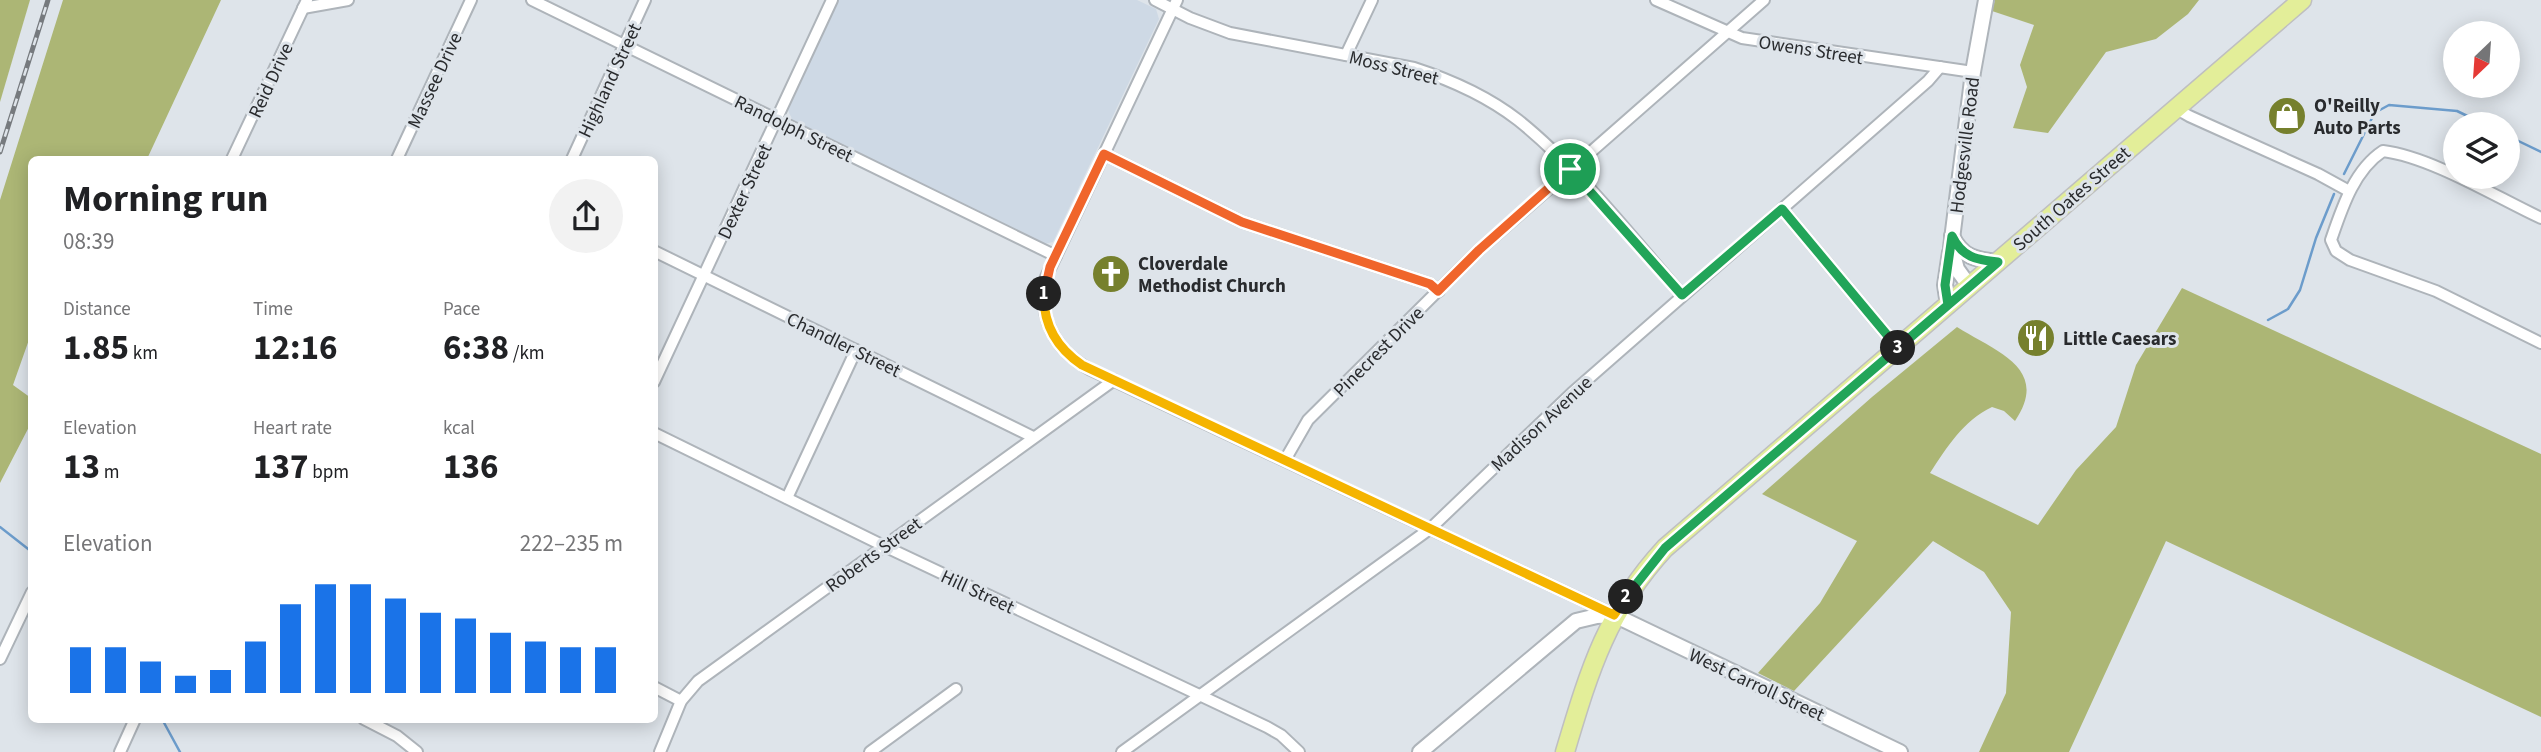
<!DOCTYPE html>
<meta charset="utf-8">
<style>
:root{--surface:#fff;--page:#f2f2f2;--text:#202124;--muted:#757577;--accent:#1a73e8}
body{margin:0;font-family:"Source Sans 3",sans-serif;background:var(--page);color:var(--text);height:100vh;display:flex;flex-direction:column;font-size:26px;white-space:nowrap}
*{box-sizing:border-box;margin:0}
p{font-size:23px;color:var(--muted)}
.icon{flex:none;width:38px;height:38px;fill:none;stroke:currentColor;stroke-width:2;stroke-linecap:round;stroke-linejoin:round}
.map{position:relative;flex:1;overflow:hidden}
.panel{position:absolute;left:28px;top:156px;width:630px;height:567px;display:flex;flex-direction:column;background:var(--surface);border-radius:10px;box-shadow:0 4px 18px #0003}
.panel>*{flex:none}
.needle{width:46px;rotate:205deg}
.controls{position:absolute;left:2443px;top:21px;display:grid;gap:14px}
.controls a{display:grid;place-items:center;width:77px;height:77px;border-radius:50%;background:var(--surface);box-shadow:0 4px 18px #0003;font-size:35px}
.pin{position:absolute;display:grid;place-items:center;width:60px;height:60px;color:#fff;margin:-30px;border:4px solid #fff;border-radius:50%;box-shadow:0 2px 7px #0007}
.km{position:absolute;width:35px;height:35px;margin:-18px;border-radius:50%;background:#222;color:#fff;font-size:19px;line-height:35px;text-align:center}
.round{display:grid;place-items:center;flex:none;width:74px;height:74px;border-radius:37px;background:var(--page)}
.summary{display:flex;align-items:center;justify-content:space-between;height:119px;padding:0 35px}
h1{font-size:38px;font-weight:700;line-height:52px}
.metrics{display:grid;grid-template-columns:repeat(3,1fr);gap:10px;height:119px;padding:7px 35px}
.metrics div{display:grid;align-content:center}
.metrics b{font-size:35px;font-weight:700}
.metrics small{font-size:19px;font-weight:400}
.metrics p{font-size:19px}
.chart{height:196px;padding:14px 35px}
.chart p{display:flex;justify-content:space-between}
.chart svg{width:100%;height:126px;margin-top:7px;stroke:var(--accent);stroke-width:6}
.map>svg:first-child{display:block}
</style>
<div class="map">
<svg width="2541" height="752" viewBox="0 0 2541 752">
<rect width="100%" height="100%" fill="#dee4ea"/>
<polygon fill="#ced9e5" points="839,0 1137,0 1156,9 1159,19 1053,242 1044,244 792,120 788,110"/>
<g fill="#acb675">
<polygon points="0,0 30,0 0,102"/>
<polygon points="63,0 221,0 147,159 32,159 31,334 13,385 31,398 31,423 0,483 0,200"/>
<polygon points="1995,0 2199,0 2188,14 2156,39 2106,52 2048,133 2013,128 2027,87 2020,65 2034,25 1992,11"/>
<path d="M2182 288 2541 454V717L2166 541 2069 752H1979L2006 693 2011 612 1984 572 1933 541 1794 691 1758 673 1820 603 1857 541 1762 494 1872 397 1957 327C1995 351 2051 368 2015 421L2004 411 1992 407C1963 421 1947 447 1930 473L2038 525 2076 470 2116 427 2136 365Z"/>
</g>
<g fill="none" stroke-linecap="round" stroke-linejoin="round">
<g stroke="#6c9ccb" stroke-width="2.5">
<polyline points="2508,136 2541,152"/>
<polyline points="2344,174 2372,118 2378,111 2389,105 2457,111 2484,124"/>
<polyline points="2268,320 2288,309 2300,290 2316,238 2334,194"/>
<polyline points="0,527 32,552"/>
<polyline points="162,719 180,752"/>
</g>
<defs>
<g id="minor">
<polyline points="532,0 1056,256"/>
<path d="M1155 0 1190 18 1230 33 1414 68C1451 80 1487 96 1518 120 1577 167 1632 238 1682 295"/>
<path d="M1177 0 1046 277C1037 317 1055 351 1091 370L1612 614"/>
<polyline points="1656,0 1742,38 1973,72"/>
<polyline points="303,8 348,0"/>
<polyline points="1346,55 1372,0"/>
<polyline points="2175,108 2189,116 2318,174 2349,191"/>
<polyline points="1104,154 1242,222 1430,284 1439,291"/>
<polyline points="232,159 307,0"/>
<polyline points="397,159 471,0"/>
<polyline points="572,159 645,0"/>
<polyline points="1782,209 1898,348"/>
<path d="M2541 218C2496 197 2431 157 2383 151 2354 170 2342 208 2331 240L2336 251 2350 260 2436 291 2541 343"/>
<polyline points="654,251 1033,437"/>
<polyline points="654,382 832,0"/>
<polyline points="654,433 884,546 1267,727 1281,735 1299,752"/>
<polyline points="1285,460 1308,420 1479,250 1764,0"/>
<polyline points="787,498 856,350"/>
<polyline points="0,659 32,592"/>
<polyline points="654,687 681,701"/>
<polyline points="364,719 397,736 417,752"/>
<polyline points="120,752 135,719"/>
<polyline points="660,752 681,701 698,681 1114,380"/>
<polyline points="870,752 956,689"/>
<polyline points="1122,752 1431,528 1572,393 1928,81 1940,67"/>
</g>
<g id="tertiary">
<path d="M1952 236C1962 257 1976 260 1998 262"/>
<polyline points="1970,287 1957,269 1951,247 1973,72 1986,0"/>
<polyline points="1948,305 1945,285 1950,252"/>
<polyline points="1420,752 1576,621 1597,616 1614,615 1900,752"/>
</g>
<path id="primary" d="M1565 752C1589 672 1606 612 1665 548L2302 0"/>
</defs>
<use href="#minor" stroke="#aeb4ba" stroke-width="14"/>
<use href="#tertiary" stroke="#aeb4ba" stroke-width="18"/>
<use href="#primary" stroke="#bfbfc0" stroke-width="21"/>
<use href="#minor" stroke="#fff" stroke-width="10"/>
<use href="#tertiary" stroke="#fff" stroke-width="14"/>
<use href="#primary" stroke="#e3ee99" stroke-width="18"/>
<defs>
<polyline id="rail" points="0,152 48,0"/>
</defs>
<use href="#rail" stroke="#767a7e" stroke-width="5"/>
<use href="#rail" stroke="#dee4ea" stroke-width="2.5" stroke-dasharray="8" stroke-linecap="butt"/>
</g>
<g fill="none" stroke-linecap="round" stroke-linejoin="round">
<defs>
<polyline id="split-1" points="1044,294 1050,267 1104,154 1242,222 1430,284 1438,291 1479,250 1570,169"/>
<path id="split-2" d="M1044 294C1043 324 1057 348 1082 365L1614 615 1626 597"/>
<path id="split-3" d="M1626 597 1665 548 1898 348C1931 319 1965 291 1998 262 1976 260 1962 257 1952 236L1945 285 1948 305 1898 348"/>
<polyline id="split-4" points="1570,169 1682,295 1782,209 1898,348"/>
</defs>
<use href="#split-1" stroke="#fff" stroke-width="14"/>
<use href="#split-2" stroke="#fff" stroke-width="14"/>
<use href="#split-3" stroke="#fff" stroke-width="14"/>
<use href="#split-4" stroke="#fff" stroke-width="14"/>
<use href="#split-1" stroke="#f0652b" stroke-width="9"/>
<use href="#split-2" stroke="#f5b400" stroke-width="9"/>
<use href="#split-3" stroke="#22a559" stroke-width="9"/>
<use href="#split-4" stroke="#22a559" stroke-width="9"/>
</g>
<defs>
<symbol id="shop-disc" viewBox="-11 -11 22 22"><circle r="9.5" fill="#76802d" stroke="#dee4ea"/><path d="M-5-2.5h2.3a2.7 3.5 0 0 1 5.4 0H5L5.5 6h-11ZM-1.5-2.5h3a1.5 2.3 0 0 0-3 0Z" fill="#fff"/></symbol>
<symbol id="church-disc" viewBox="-11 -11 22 22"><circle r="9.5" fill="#76802d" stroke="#dee4ea"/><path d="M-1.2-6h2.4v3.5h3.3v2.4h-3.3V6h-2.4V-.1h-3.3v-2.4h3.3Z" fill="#fff"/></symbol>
<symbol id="restaurant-disc" viewBox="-11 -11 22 22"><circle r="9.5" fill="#76802d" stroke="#dee4ea"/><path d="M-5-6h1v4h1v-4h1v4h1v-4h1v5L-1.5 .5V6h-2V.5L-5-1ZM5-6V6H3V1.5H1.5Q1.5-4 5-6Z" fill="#fff"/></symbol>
</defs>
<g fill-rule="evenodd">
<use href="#shop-disc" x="2265" y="94" width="44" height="44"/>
<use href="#church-disc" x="1089" y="252" width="44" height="44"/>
<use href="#restaurant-disc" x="2014" y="316" width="44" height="44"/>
</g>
<g text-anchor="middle" stroke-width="6" stroke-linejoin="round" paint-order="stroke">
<g font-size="19" fill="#292b2e" stroke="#dee4ea">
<text transform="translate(1811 49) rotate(9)" y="7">Owens Street</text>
<text transform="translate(1394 67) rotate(14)" y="7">Moss Street</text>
<text transform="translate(270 80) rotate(-65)" y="7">Reid Drive</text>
<text transform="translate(434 80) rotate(-65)" y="7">Massee Drive</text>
<text transform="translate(609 80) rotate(-65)" y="7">Highland Street</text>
<text transform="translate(794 128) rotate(26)" y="7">Randolph Street</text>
<text transform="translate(1964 145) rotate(-83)" y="7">Hodgesville Road</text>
<text transform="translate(744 191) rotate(-65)" y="7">Dexter Street</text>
<text transform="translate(2071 198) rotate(-41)" y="7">South Oates Street</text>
<text transform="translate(844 344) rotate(26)" y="7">Chandler Street</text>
<text transform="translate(1378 351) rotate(-45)" y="7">Pinecrest Drive</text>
<text transform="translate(1541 423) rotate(-43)" y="7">Madison Avenue</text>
<text transform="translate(873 554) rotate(-36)" y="7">Roberts Street</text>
<text transform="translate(978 591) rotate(25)" y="7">Hill Street</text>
<text transform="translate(1757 684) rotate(25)" y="7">West Carroll Street</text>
</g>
<g font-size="19" font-weight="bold" fill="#292b2e" stroke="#dee4ea" text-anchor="start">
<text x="2314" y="112">O'Reilly<tspan x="2314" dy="22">Auto Parts</tspan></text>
<text x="1138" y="270">Cloverdale<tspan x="1138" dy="22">Methodist Church</tspan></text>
<text x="2063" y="345">Little Caesars</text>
</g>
</g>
</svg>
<div class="controls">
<a><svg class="needle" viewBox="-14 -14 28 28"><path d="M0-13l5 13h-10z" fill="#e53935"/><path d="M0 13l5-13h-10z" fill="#757577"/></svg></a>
<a><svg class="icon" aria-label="layers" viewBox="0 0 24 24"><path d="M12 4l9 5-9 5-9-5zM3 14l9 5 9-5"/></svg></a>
</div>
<div class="pin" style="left:1570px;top:169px;background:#1e9e55"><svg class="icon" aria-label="arrive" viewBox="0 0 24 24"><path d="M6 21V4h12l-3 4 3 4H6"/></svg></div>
<b class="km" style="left:1044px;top:294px">1</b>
<b class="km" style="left:1626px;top:597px">2</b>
<b class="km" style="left:1898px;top:348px">3</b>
<section class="panel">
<div class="summary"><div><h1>Morning run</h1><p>08:39</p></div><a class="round"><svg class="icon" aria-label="share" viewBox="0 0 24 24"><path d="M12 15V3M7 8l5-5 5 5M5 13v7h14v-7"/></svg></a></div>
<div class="metrics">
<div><p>Distance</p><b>1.85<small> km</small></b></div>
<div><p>Time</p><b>12:16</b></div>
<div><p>Pace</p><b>6:38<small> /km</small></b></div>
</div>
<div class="metrics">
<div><p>Elevation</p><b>13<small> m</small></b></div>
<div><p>Heart rate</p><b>137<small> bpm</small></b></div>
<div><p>kcal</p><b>136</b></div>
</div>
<div class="chart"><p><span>Elevation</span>222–235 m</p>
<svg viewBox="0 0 160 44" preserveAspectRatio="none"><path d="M5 44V28M15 44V28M25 44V33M35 44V38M45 44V36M55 44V26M65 44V13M75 44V6M85 44V6M95 44V11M105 44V16M115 44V18M125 44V23M135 44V26M145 44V28M155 44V28"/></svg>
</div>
</section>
</div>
